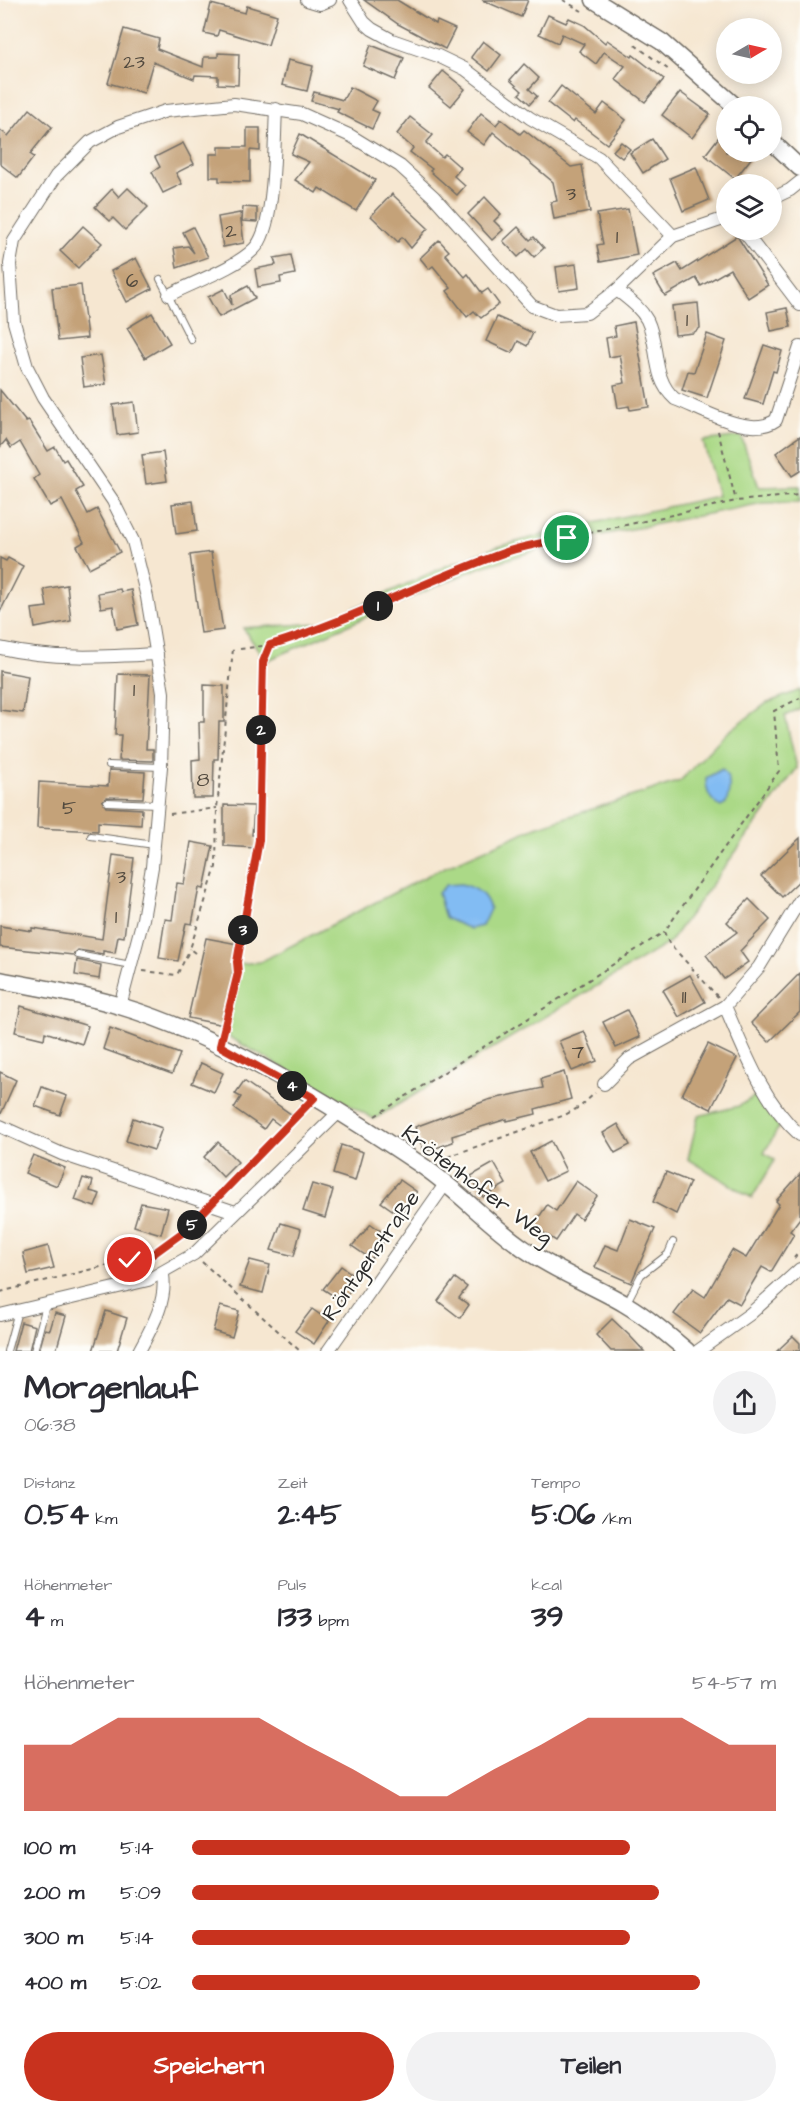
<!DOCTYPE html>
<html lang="de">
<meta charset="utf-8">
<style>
:root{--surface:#fff;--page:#f2f2f3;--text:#2b2b33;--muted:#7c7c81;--accent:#c8321e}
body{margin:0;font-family:"Architects Daughter",sans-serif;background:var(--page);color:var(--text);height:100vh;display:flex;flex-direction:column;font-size:22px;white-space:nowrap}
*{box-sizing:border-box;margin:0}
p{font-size:20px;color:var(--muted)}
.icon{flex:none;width:33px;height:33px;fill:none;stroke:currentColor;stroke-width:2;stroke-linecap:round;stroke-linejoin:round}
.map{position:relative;height:1351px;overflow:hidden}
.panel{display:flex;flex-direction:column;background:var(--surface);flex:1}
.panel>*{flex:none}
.needle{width:39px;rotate:81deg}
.buttons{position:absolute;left:716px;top:18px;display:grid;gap:12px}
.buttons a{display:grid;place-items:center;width:66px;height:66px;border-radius:50%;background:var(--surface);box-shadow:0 3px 15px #0003;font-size:30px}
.pin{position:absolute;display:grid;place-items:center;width:51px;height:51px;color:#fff;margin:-26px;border:3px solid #fff;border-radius:50%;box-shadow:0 2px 6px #0007}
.km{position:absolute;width:30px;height:30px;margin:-15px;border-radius:50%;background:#222;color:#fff;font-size:16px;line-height:30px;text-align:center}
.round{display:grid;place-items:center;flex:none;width:63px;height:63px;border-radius:32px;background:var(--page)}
.head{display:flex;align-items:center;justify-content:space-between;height:102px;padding:0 24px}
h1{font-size:33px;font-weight:700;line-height:45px}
.stats{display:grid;grid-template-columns:repeat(3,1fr);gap:9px;height:102px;padding:6px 24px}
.stats div{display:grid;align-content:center}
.stats b{font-size:30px;font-weight:700}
.stats small{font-size:16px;font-weight:400}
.stats p{font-size:16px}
.chart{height:168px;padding:12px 24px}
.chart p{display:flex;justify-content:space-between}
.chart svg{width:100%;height:108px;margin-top:6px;fill:var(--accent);opacity:.7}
.primary-button{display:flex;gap:12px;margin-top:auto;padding:12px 24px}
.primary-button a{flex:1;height:69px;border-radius:36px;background:var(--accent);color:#fff;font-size:24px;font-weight:700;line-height:69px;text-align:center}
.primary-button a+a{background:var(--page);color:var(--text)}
ul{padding:0 24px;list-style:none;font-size:20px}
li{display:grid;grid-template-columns:96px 72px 1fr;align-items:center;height:45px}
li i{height:15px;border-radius:8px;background:var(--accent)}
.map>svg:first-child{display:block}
</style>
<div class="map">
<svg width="800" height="1351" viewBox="0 0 800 1351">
<rect width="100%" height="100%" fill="#fdfcf7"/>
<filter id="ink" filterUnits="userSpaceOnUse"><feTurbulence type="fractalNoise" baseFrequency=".0167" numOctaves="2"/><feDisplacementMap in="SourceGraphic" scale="12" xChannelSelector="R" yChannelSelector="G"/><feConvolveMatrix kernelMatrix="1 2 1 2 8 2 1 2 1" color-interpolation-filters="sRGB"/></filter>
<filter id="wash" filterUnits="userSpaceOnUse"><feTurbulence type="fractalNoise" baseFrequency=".008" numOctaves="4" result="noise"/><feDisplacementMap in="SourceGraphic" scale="24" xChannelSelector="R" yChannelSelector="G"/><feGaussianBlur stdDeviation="1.35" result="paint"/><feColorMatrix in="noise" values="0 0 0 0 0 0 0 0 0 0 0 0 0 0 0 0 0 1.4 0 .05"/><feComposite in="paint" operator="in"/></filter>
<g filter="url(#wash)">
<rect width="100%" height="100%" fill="#f6e7d1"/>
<g fill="#abd987" stroke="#6b8259" stroke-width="1.5">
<polygon points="741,436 759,487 800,486 800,502 763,503 561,543 478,568 266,661 243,628 322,623 446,566 494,548 557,531 718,496 703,441"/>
<polygon points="800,690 800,708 785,716 797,768 669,943 374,1119 222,1033 238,964 260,962 436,871 536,827 680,781 724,735 767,703"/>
<polygon points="758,1094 779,1127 764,1153 775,1160 752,1198 688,1159 698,1116 739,1106"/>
</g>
<g fill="#82bcf3" stroke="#56748f" stroke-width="1.5">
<path d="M722 769C732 780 730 790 726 804L721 807C709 800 706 791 706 778Z"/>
<path d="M461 884C477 888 486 894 490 909L482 926 470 929 445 918 438 893 446 885Z"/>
</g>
<g id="blocks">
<g fill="#c4a279">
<polygon points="364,0 397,0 436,24 437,21 455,29 445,49 398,24"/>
<polygon points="482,0 528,0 521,17"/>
<polygon points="211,4 245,13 247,6 277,15 268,45 219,30 217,36 204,33"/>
<polygon points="548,15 566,23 569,18 584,25 605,43 607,40 632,57 633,55 664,79 645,102 615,79 625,66 604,52 596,64 579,51 584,44 562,34 558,43 539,34"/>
<polygon points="124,29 159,39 157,49 203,67 204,57 218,57 218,53 239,54 238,85 218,84 218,76 195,75 194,79 153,62 144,93 108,83"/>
<polygon points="483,41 501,55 489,71 471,57"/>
<polygon points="371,45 404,58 395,80 363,66"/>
<polygon points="288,60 313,66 307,91 282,85"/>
<polygon points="524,64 539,78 529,89 537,96 530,104 519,94 522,91 510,80"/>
<polygon points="443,71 465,89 451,106 429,88"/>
<polygon points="561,86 596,114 604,103 626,120 607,144 575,120 573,123 548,103"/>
<polygon points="350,87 377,101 372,110 379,113 372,129 337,112 339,109 311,101 314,92 343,100"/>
<polygon points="680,92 710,114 692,138 662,115"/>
<polygon points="30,109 52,127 30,154 34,157 18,178 0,164 0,130 8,136"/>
<polygon points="481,113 496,125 501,119 520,134 524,130 571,167 582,165 590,212 554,219 551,202 557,201 553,182 493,132 484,145 467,132"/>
<polygon points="410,117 433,135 426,143 442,157 445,154 461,168 454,176 465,186 457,195 430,171 432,169 410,152 413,148 397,134"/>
<polygon points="247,128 260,128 260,151 250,150 250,182 219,181 219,177 210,177 210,154 219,154 219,147 247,147"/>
<polygon points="726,128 726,152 756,152 735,179 705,155"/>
<polygon points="300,134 375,180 356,211 319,188 316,193 295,180 309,162 291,154"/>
<polygon points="652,139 665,159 643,173 630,153"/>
<polygon points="621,142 630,149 622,158 613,151"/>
<polygon points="183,143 194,164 176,173 182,184 163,193 152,172 160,167 155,157"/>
<polygon points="696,167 709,200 683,211 670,178"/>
<polygon points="128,188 148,207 125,230 113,218 110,221 95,207 112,189 119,197"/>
<polygon points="392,194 428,228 411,248 402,237 398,242 371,216"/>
<polygon points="485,197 501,214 494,221 503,230 492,240 468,214"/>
<polygon points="243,207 257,208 257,222 242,221"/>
<polygon points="628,209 637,255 600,262 597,245 603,244 597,214"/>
<polygon points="240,213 244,243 223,247 218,217"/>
<polygon points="83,226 102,243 78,268 60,251"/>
<polygon points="193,227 208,257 177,268 174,248 188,246 194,253 183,232"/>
<polygon points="518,227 530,240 534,237 544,248 534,257 527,249 518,257 503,241"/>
<polygon points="737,236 768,285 748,298 730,269 701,286 696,278 665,296 653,276 677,263 682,271"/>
<polygon points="439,240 449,251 445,254 465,277 468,274 482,293 488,289 499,304 481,318 474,311 467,317 447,291 451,288 433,266 429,269 420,258"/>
<polygon points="291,255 295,274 280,277 281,283 258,287 255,269 276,265 274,258"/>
<polygon points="136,258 152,289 127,302 111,271"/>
<polygon points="576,264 579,288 559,291 556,267"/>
<polygon points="81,285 87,338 58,341 52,288"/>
<polygon points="248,286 255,298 219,317 208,297 224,289 232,305 231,295"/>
<polygon points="698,303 700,328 693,333 675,335 672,306"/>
<polygon points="787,308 791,327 771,331 767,312"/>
<polygon points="152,313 170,343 145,358 127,328"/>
<polygon points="497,317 533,333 527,346 518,341 512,353 486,341"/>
<polygon points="634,322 649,407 630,410 629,406 618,408 614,385 625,383 621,360 620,355 609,357 606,338 616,336 614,326"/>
<polygon points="707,334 726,341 707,398 682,390 688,371 694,372"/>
<polygon points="764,345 782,351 776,372 773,371 763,404 745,399"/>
<polygon points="101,355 106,384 84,387 80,358"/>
<polygon points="0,390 26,422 29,421 48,451 55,447 63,461 66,459 83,487 76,491 88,514 97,509 120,552 89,568 77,546 84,542 62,500 50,506 34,479 39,475 20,442 11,448 6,440 0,447"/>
<polygon points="134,402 138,432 117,435 113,405"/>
<polygon points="800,436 800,471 792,476 776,453"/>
<polygon points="163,452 167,481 146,484 142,455"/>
<polygon points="193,501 197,531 176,534 172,504"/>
<polygon points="211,552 223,630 201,633 190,555"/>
<polygon points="0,558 6,561 8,558 23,566 0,612"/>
<polygon points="67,585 71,621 35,628 32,609 47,607 44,589"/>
<polygon points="120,589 121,592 131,590 138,625 117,629 113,606 101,608 98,593"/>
<polygon points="0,671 28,676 23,713 0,710"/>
<polygon points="118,674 150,675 146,749 153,749 153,761 119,760 121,735 115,735"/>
<polygon points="204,685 224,686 224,722 219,722 218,759 214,759 213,798 193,798 192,760 200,759 199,722 204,722"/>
<polygon points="109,770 145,772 143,798 107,797 102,801 106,807 142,809 141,825 98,822 98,831 37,828 39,782 108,786"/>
<polygon points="224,805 254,806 252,835 256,835 255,848 224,846"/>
<polygon points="800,838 800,880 782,897 761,876"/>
<polygon points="191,842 213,846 204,889 199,888 192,924 186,923 178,961 159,958 165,919 172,920 177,883 184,884"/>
<polygon points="113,855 134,858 124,937 118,936 115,953 103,951 103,954 78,950 73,955 0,947 0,926 32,931 32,928 102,939"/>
<polygon points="749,899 770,920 740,951 748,962 724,979 706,955 737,932 727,922"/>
<polygon points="206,938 238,944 224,1025 188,1018"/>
<polygon points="77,960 101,965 99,979 75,975"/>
<polygon points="800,973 800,1012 769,1042 751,1023"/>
<polygon points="690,975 705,1002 679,1017 663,990"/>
<polygon points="21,1006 88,1026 82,1044 45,1032 44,1039 15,1032"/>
<polygon points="627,1010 640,1037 616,1048 603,1022"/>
<polygon points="110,1028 180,1054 172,1074 103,1049"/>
<polygon points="584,1031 597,1061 572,1071 559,1041"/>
<polygon points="708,1044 737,1058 711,1109 682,1095"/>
<polygon points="201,1063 223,1073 214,1092 192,1083"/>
<polygon points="0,1072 16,1080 0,1116"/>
<polygon points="564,1072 571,1099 535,1109 536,1114 507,1121 507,1119 452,1136 453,1142 424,1152 415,1127 488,1100 543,1088 541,1079"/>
<polygon points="244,1081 292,1115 285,1124 282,1127 271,1119 264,1129 234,1108 241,1097 235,1094"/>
<polygon points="42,1087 67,1096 60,1115 35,1106"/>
<polygon points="133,1118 162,1128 154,1150 126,1141"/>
<polygon points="618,1124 630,1145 615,1153 603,1133"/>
<polygon points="551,1141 566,1171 545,1181 530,1152"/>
<polygon points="218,1142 238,1162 223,1177 204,1157"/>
<polygon points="341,1145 363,1152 355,1181 333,1174"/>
<polygon points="33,1155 65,1168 57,1186 25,1173"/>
<polygon points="494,1163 506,1184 483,1197 471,1176"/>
<polygon points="666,1172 690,1182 676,1214 653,1202"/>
<polygon points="800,1174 800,1218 790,1231 794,1234 771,1272 762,1267 740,1304 727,1297 700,1333 674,1314 693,1289 705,1297 732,1250 746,1258 779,1204 776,1201"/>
<polygon points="83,1178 93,1181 90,1191 100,1194 95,1207 75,1200"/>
<polygon points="400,1180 417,1192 401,1216 381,1202"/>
<polygon points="576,1181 597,1196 581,1219 574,1214 556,1241 533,1226 547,1205 556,1211"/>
<polygon points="312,1184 333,1190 325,1218 303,1211"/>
<polygon points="141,1203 168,1208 161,1234 134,1226"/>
<polygon points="630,1219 655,1229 631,1283 595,1267 605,1245 618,1250"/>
<polygon points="281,1223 301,1229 294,1256 271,1250"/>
<polygon points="371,1224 388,1236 371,1259 352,1246"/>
<polygon points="48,1246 54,1268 28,1274 23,1253"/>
<polygon points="250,1260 270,1265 263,1293 240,1287"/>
<polygon points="341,1266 358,1278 343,1302 323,1289"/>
<polygon points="455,1278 467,1287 459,1298 469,1305 460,1318 438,1301"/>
<polygon points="220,1306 239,1311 232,1337 213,1331"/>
<polygon points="312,1309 329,1321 314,1344 295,1331"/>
<polygon points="106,1311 127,1318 117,1351 93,1351"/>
<polygon points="55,1313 66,1316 56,1351 39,1351 45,1329 50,1330"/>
<polygon points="612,1319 630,1336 644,1351 611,1351 596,1335"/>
<polygon points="21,1322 35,1326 29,1351 13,1351"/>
<polygon points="793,1336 800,1343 800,1351 777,1351"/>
</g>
</g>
</g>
<g filter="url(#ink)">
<use href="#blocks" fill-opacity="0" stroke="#726d65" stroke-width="1.5"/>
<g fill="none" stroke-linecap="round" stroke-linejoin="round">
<defs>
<g id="service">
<polyline points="160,279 191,340"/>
<polyline points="109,765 161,767"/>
<polyline points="107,802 157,804"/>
<polyline points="91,836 154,845"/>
<polyline points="78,955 131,965"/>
<polyline points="626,1304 641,1275 668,1254 673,1242"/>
<polyline points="7,1351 18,1311"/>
<polyline points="34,1351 46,1305"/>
</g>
<g id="minor">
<polyline points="307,0 320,4 330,0"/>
<polyline points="350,0 364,22 372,29 392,40 438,56 465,69 530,118 599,158 673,236"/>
<polyline points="771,199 790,190 800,182"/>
<polyline points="743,230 800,305"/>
<path d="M617 290C628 299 640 307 647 320 660 346 651 378 675 399 702 409 750 439 776 420L800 347"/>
<path d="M169 295C194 282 235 268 254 249 276 228 274 141 276 109"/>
<path d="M0 648C52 660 104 657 157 654"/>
<polyline points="120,1006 143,919 152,867 161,767 163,693 147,597 133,541 113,501 43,398 27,367 14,322 10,264 14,241 56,176 90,142 118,127 166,111 234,104 302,114 351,136 400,166 434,197 532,306 556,315 587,313 617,290 673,236 726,218"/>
<path d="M725 1006C744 1050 763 1102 800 1135"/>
<polyline points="604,1084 629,1059 725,1006 759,967 800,900"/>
<polyline points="0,1126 62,1154 235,1212"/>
<polyline points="0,1315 148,1280 194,1254 338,1113"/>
<path d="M139 1351C152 1327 167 1302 163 1275"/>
<polyline points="328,1351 446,1183"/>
<polyline points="698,1351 750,1314 800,1269"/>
</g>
<g id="tertiary">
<polyline points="594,0 662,42 735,106"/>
<polyline points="771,141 800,168"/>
<path d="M0 980C40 988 81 994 120 1006 224 1037 334 1106 424 1167 460 1192 489 1225 526 1250 557 1272 593 1285 625 1304 647 1317 667 1334 687 1351"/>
</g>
</defs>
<use href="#service" stroke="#726d65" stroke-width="8"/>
<use href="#minor" stroke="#726d65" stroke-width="14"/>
<use href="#tertiary" stroke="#726d65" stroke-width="19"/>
<g stroke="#726d65" stroke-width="2" stroke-dasharray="4.5 4.5" stroke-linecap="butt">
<polyline points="563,0 582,11"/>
<polyline points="635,45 669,70"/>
<polyline points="718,431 736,501"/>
<polyline points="240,649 270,645 323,629 435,579 511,550 736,501 800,495"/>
<polyline points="170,814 217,808"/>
<polyline points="195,953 190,949 216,867 217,808 233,649"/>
<polyline points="143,971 177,975 190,949"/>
<polyline points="718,997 669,943 664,932 779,771 774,711 800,698"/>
<polyline points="225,1031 238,973 237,962 259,840 263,662 270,645"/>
<polyline points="375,1116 664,932"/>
<polyline points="439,1160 565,1115 581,1106 595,1093"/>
<polyline points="223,1194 304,1109"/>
<polyline points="137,1258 139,1270"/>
<polyline points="794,1258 800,1251"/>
<polyline points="202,1262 300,1351"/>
<polyline points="0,1292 153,1254 202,1215"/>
</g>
<use href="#service" stroke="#fff" stroke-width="6"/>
<use href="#minor" stroke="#fff" stroke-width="12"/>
<use href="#tertiary" stroke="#fff" stroke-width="16"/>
</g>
</g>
<g fill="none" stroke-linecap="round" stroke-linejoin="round" filter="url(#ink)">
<defs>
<path id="route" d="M130 1260 153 1254 186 1230 314 1098 220 1046 238 973 237 962 259 840 263 662 270 645C353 620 428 579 509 551 528 545 548 542 567 538"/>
</defs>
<use href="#route" stroke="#fff" stroke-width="12"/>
<use href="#route" stroke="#c8321e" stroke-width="8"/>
</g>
<g text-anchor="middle" stroke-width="4.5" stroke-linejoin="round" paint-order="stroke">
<g font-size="20" fill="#51493e">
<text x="134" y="68">23</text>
<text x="571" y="200">3</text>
<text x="231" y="237">2</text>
<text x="617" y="243">1</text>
<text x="132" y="287">6</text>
<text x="687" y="326">1</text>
<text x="134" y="696">1</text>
<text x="203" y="786">8</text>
<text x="69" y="814">5</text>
<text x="121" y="883">3</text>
<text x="116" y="923">1</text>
<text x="684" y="1003">11</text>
<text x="578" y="1058">7</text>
</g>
<g font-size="22" fill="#2b2b2b" stroke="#fdfcf7">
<text transform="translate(478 1184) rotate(37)" y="8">Krötenhofer Weg</text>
<text transform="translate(370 1255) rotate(-55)" y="8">Röntgenstraße</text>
</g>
</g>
</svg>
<div class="buttons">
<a><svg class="needle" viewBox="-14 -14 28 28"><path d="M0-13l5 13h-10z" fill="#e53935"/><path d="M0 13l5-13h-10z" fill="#7c7c81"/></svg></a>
<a><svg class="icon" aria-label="locate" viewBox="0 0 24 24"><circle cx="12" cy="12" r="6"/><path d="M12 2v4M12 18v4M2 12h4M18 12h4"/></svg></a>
<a><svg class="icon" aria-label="layers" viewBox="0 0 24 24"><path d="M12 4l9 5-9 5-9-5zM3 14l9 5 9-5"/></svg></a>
</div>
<div class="pin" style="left:567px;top:538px;background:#1e9e55"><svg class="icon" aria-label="arrive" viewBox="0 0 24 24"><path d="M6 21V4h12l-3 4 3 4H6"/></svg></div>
<div class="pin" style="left:130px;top:1260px;background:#d93025"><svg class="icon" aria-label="check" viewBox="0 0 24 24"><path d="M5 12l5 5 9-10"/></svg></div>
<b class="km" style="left:378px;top:606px">1</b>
<b class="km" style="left:261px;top:730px">2</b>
<b class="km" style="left:243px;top:930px">3</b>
<b class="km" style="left:292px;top:1086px">4</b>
<b class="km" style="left:192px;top:1225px">5</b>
</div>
<section class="panel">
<div class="head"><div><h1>Morgenlauf</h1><p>06:38</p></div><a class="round"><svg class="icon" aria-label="share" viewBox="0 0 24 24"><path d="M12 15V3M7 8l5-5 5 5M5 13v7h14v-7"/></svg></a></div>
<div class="stats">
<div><p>Distanz</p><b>0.54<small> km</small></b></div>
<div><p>Zeit</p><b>2:45</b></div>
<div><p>Tempo</p><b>5:06<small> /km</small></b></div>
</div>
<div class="stats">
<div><p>Höhenmeter</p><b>4<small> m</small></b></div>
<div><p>Puls</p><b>133<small> bpm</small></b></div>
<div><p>kcal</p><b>39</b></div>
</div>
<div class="chart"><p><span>Höhenmeter</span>54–57 m</p>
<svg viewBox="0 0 160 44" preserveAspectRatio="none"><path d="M0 44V17L10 17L20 6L30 6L40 6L50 6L60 17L70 27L80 38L90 38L100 27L110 17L120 6L130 6L140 6L150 17L160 17V44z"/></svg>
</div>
<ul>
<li><b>100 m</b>5:14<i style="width:75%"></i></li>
<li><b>200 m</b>5:09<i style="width:80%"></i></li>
<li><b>300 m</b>5:14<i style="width:75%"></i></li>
<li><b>400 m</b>5:02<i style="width:87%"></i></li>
</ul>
<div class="primary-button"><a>Speichern</a><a>Teilen</a></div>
</section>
